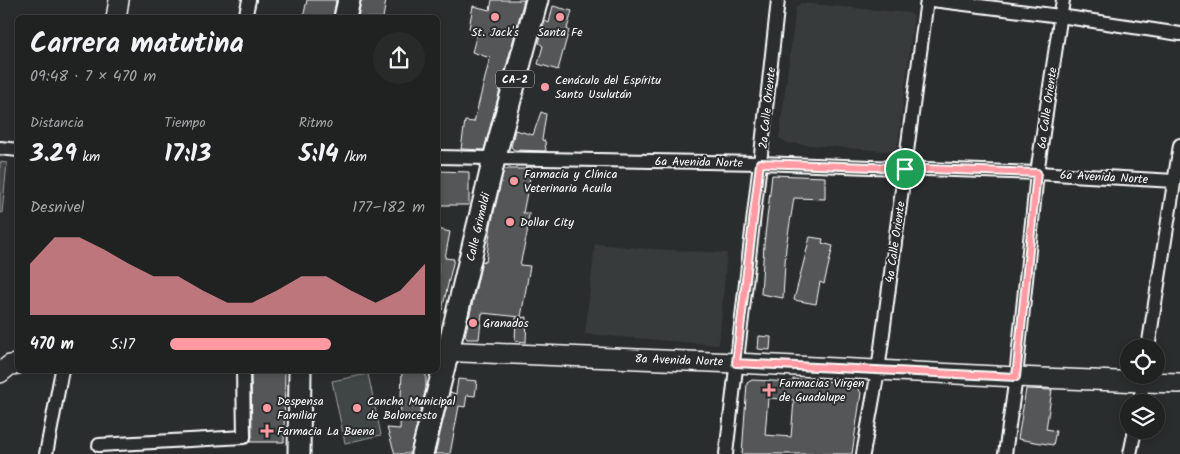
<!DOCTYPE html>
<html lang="es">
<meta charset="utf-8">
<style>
:root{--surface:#202222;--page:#282a2a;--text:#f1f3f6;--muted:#a2a4a5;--line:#3d3f40;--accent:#ff9aa2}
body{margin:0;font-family:Kalam,sans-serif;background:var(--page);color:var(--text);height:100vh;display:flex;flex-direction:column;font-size:19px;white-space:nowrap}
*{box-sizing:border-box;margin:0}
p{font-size:16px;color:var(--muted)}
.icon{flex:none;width:28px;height:28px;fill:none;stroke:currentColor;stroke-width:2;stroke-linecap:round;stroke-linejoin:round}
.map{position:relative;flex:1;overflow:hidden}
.details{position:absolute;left:15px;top:15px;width:425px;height:358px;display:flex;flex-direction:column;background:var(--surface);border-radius:8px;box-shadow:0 2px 8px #0003,0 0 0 1px var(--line)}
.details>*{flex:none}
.controls{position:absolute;left:1120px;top:339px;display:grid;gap:10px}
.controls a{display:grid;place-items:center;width:45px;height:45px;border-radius:50%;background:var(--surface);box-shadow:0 2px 8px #0003,0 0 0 1px var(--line);font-size:25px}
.pin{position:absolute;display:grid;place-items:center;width:42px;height:42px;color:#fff;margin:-21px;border:2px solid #fff;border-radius:50%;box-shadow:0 1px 5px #0007}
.round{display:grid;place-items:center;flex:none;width:52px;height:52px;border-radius:26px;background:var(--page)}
.headline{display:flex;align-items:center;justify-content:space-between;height:85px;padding:0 15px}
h1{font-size:28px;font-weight:700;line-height:38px}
.metrics{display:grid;grid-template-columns:repeat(3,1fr);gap:8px;height:85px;padding:5px 15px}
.metrics div{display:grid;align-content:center}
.metrics b{font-size:25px;font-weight:700}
.metrics small{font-size:14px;font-weight:400}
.metrics p{font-size:14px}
.chart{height:140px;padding:10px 15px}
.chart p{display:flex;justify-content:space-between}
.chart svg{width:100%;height:90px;margin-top:5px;fill:var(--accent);opacity:.7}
ul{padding:0 15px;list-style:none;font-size:16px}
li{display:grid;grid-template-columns:80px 60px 1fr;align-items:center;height:38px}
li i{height:12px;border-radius:6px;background:var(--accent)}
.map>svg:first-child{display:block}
</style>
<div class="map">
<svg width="1180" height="454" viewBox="0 0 1180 454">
<rect width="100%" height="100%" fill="#2a2d2e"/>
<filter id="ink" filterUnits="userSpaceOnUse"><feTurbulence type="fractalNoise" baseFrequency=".02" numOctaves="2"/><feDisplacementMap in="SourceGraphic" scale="10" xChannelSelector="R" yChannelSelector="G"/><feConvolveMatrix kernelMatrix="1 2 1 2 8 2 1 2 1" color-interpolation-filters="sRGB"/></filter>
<g filter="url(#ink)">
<g fill="#373a3b">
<polygon points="801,3 909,13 914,16 897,152 787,143 779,138 796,7"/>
<polygon points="595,244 652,249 727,253 719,345 585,334"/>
</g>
<g fill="#414445" stroke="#a0a2a2">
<polygon points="0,162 7,163 2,213 0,213"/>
<polygon points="368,374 381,435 345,443 332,381"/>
</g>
<g fill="#555758" stroke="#fff" fill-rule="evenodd">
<polygon points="307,0 336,0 333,18 303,18"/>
<polygon points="361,0 386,0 383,18 358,18"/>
<polygon points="492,0 524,0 484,150 461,149 465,121 474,122 490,58 472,52 478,30 469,28 473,6 490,10"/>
<polygon points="553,6 572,11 567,29 569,30 558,70 538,64 543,46 539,43 545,21 549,23"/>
<polygon points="541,112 546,114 542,140 545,141 546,151 514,150 511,147 515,130 533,135"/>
<polygon points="525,167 532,167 523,213 529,213 527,234 520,265 530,266 521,317 482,313 479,339 467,339 465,336 482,261 486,262 491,225 504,169 527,169"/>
<polygon points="438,171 469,172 469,205 438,205"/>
<polygon points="772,175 825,177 825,199 794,198 786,247 783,298 761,294 764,244"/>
<polygon points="438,229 450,232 445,258 454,259 442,310 438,309"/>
<polygon points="810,237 823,239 822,243 833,246 824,284 820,282 816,304 794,300"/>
<polygon points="527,317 526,342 515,341 516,318"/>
<polygon points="759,336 771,337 770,350 758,349"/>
<polygon points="251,370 285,370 284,442 250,442 252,437"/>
<polygon points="402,370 426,370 426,388 410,454 395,454 387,428 400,429"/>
<polygon points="458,379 477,381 475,396 467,395 465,407 459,406 450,454 435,454 450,392 456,394"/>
<path d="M793 379 855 383 861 393 852 454H742L747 383 752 380 793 382ZM768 398 794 400 791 437 765 435Z"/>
<polygon points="1026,389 1052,390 1046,429 1056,431 1053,445 1018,439"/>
</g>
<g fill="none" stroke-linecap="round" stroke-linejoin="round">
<defs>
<g id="street">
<polyline points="932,0 1060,16 1180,34"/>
<polyline points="245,18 249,0"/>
<polyline points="0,148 18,150"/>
<polyline points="438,157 760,163 1037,173 1174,181"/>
<polyline points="1148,348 1180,145"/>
<polyline points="1140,402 1144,375"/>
<polyline points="99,445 244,437 243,370"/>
<polyline points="46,454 62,370"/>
<polyline points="726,454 760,163 778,0"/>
<polyline points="863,454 878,371 927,0"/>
<polyline points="1005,454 1016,377 1037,173 1063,0"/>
<polyline points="1130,454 1135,430"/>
</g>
<g id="secondary">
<polyline points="116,18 119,0"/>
<polyline points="438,351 736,363 1016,377 1143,382 1180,383"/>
<polyline points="0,373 10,365 18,364"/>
</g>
<g id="primary">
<polyline points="345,18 349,0"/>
<polyline points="299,454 300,370"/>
<polyline points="422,454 448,351 494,159 537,0"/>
</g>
</defs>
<use href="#street" stroke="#fff" stroke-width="16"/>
<use href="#secondary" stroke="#fff" stroke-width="22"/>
<use href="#primary" stroke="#fff" stroke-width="25"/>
<use href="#street" stroke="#2a2d2e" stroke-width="12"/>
<use href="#secondary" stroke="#2a2d2e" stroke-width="19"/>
<use href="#primary" stroke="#2a2d2e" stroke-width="21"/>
</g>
</g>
<g fill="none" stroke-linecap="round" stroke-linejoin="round" filter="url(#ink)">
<defs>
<polygon id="route" points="760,163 1037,173 1016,377 736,363"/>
</defs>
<use href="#route" stroke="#fff" stroke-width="10"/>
<use href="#route" stroke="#ff9aa2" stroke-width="6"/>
</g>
<g fill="#ff9aa2" stroke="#2a2d2e" stroke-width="2">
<circle cx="495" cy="17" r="5"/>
<circle cx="560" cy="17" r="5"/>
<circle cx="545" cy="87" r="5"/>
<circle cx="514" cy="181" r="5"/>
<circle cx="510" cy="222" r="5"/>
<circle cx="473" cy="323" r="5"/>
<path d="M766.5 382.5h5v5h5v5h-5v5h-5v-5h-5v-5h5z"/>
<circle cx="267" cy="408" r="5"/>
<circle cx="357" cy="408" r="5"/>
<path d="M264.5 423.5h5v5h5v5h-5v5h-5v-5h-5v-5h5z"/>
</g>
<g text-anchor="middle" stroke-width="4" stroke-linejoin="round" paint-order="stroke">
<rect fill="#2a2d2e" stroke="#bfc0c0" stroke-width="1" x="496" y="70.5" width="38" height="17" rx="4"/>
<g font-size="11" font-weight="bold" fill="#fff">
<text x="515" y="83">CA-2</text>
</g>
<g font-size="12" fill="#fff" stroke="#2a2d2e" text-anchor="start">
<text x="495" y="36" text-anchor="middle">St. Jack's</text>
<text x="560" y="36" text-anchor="middle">Santa Fe</text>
<text x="555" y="84">Cenáculo del Espíritu<tspan x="555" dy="14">Santo Usulután</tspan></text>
<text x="524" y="178">Farmacia y Clínica<tspan x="524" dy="14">Veterinaria Acuila</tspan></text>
<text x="520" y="226">Dollar City</text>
<text x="483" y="327">Granados</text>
<text x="779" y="387">Farmacias Virgen<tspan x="779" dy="14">de Guadalupe</tspan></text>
<text x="277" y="405">Despensa<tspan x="277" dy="14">Familiar</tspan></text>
<text x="367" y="405">Cancha Municipal<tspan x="367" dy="14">de Baloncesto</tspan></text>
<text x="277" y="435">Farmacia La Buena</text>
</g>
<g font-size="12" fill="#fff" stroke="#2a2d2e">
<text transform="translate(767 108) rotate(-84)" y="4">2a Calle Oriente</text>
<text transform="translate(1047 108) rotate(-82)" y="4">6a Calle Oriente</text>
<text transform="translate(699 162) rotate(1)" y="4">6a Avenida Norte</text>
<text transform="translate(1104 177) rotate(3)" y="4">6a Avenida Norte</text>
<text transform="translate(478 227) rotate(-77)" y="4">Calle Grimaldi</text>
<text transform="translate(895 242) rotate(-82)" y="4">4a Calle Oriente</text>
<text transform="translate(679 360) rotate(2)" y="4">8a Avenida Norte</text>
</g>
</g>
</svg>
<div class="controls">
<a><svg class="icon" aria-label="locate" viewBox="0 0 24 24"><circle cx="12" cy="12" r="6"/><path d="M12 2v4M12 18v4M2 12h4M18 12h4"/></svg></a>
<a><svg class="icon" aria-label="layers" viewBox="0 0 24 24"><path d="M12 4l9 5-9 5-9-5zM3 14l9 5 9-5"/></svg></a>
</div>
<div class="pin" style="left:905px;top:169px;background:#1e9e55"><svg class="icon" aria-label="arrive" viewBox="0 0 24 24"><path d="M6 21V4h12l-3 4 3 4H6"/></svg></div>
<section class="details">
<div class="headline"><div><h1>Carrera matutina</h1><p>09:48 · 7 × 470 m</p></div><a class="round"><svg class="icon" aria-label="share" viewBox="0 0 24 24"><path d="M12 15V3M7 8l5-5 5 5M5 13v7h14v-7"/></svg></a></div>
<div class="metrics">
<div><p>Distancia</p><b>3.29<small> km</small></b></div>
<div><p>Tiempo</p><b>17:13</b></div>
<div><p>Ritmo</p><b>5:14<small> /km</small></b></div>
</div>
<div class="chart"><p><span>Desnivel</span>177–182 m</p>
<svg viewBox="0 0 160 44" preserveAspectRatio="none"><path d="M0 44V19L10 6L20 6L30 12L40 19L50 25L60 25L70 32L80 38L90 38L100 32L110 25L120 25L130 32L140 38L150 32L160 19V44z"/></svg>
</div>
<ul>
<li><b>470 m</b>5:17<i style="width:63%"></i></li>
</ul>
</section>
</div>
